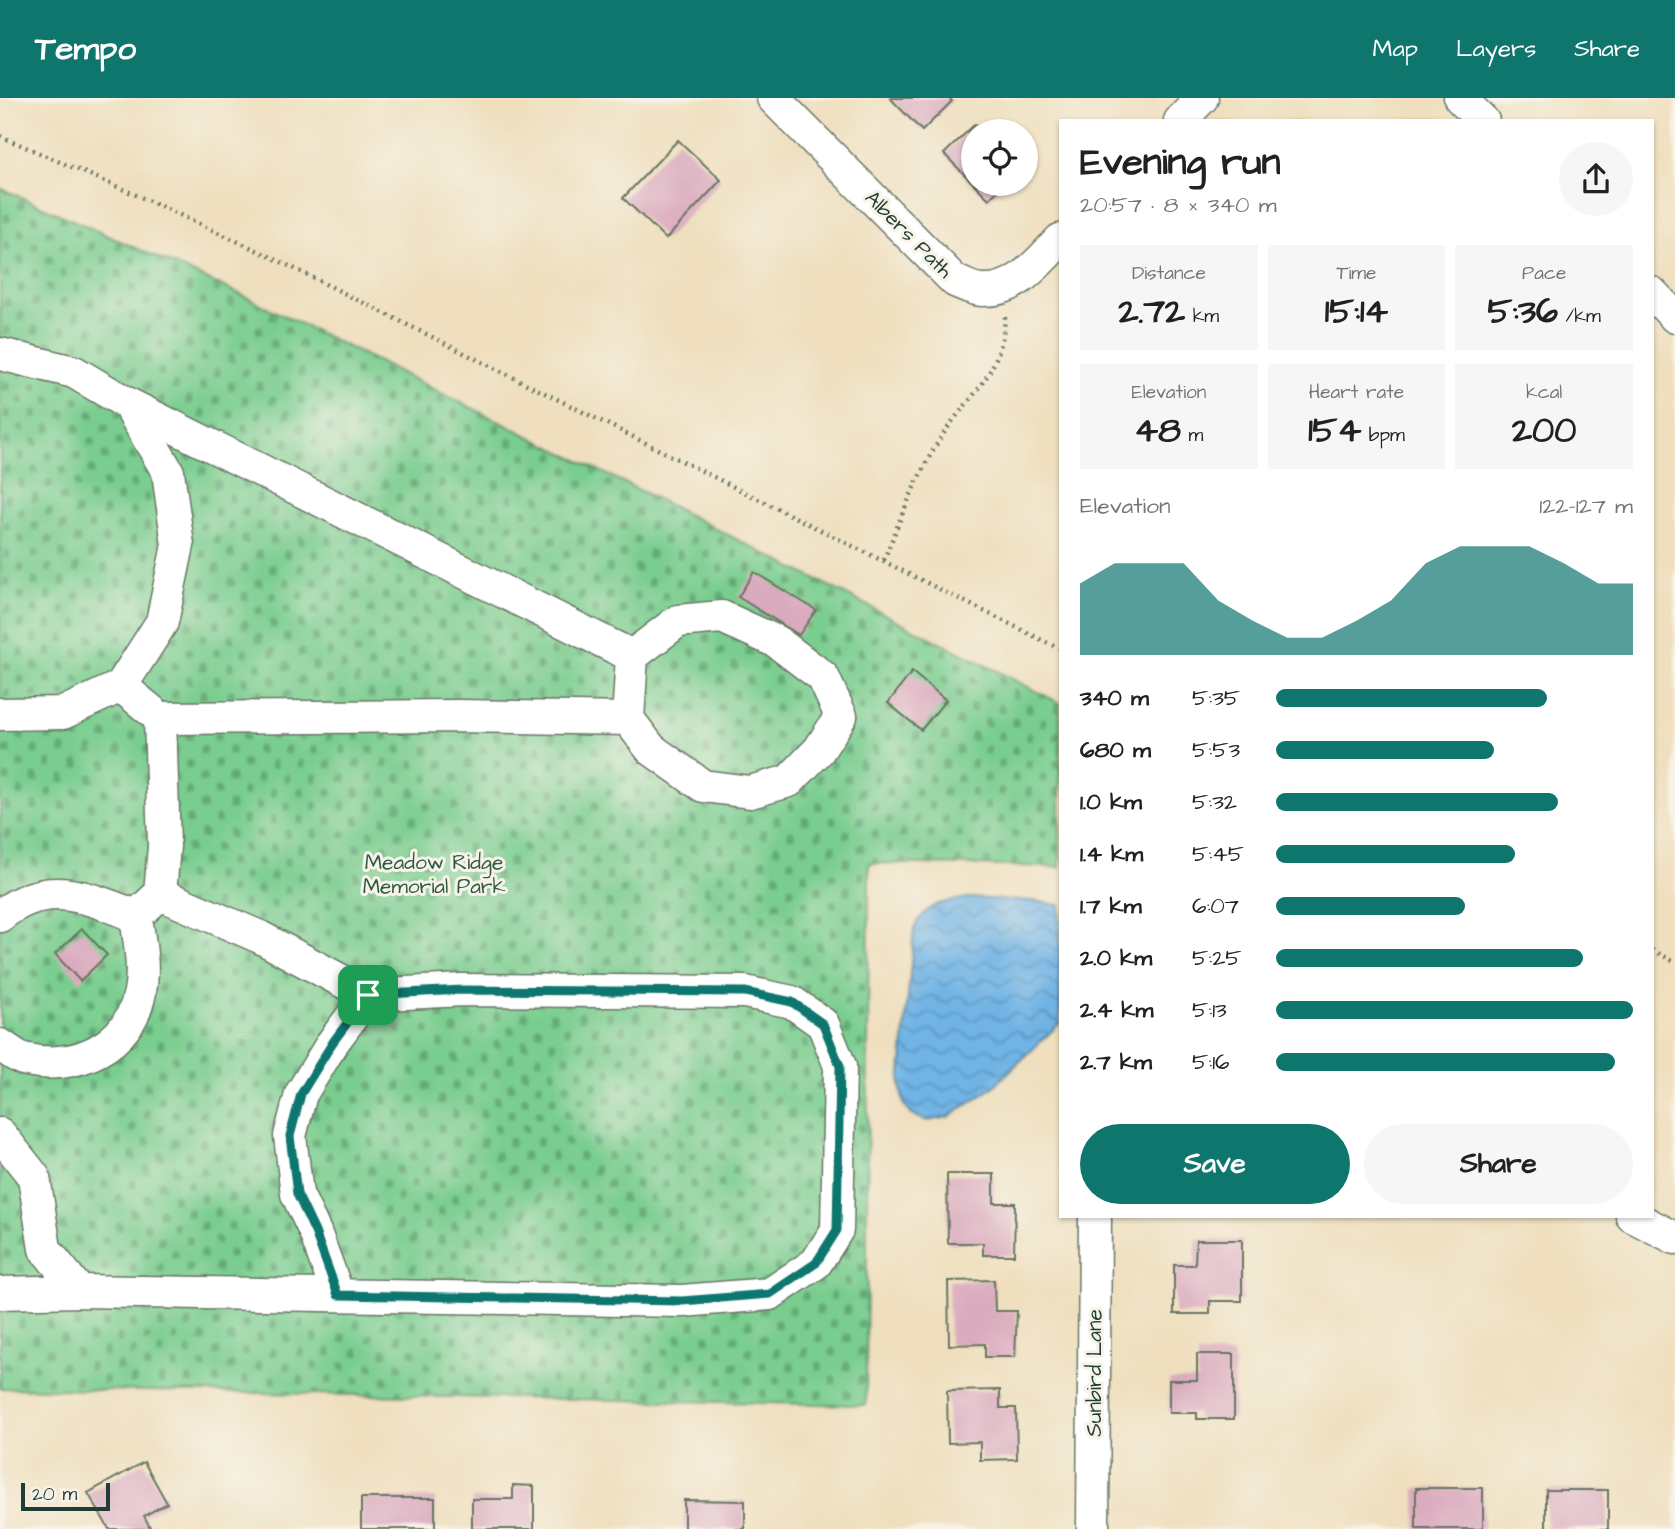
<!DOCTYPE html>
<meta charset="utf-8">
<style>
:root{--surface:#fff;--page:#f6f6f6;--text:#202124;--muted:#757577;--accent:#0f766e}
body{margin:0;font-family:"Architects Daughter",sans-serif;background:var(--page);color:var(--text);height:100vh;display:flex;flex-direction:column;font-size:26px;white-space:nowrap}
*{box-sizing:border-box;margin:0}
p{font-size:23px;color:var(--muted)}
.icon{flex:none;width:38px;height:38px;fill:none;stroke:currentColor;stroke-width:2;stroke-linecap:round;stroke-linejoin:round}
.map{position:relative;flex:1;overflow:hidden}
.details{position:absolute;left:1059px;top:21px;width:595px;height:1099px;display:flex;flex-direction:column;background:var(--surface);border-radius:0px;box-shadow:0 2px 5px #0004}
.details>*{flex:none}
.tools{position:absolute;left:961px;top:21px;display:grid;gap:14px}
.tools a{display:grid;place-items:center;width:77px;height:77px;border-radius:50%;background:var(--surface);box-shadow:0 2px 5px #0004;font-size:35px}
.scale{position:absolute;left:21px;bottom:18px;width:89px;box-sizing:border-box;padding-left:7px;border:4px solid #1f3d34;border-top:0;font-size:19px;line-height:24px;white-space:nowrap;color:#1f3d34;-webkit-text-stroke:5px #f7f3e8;paint-order:stroke}
.pin{position:absolute;display:grid;place-items:center;width:60px;height:60px;color:#fff;margin:-30px;border-radius:14px;box-shadow:0 4px 10px #0006}
.round{display:grid;place-items:center;flex:none;width:74px;height:74px;border-radius:37px;background:var(--page)}
.overview{display:flex;align-items:center;justify-content:space-between;height:119px;padding:0 21px}
h1{font-size:38px;font-weight:700;line-height:52px}
.figures{display:grid;grid-template-columns:repeat(3,1fr);gap:10px;height:119px;padding:7px 21px}
.figures div{display:grid;align-content:center;border-radius:0px;background:var(--page);text-align:center}
.figures b{font-size:35px;font-weight:700}
.figures small{font-size:19px;font-weight:400}
.figures p{font-size:19px}
.chart{height:196px;padding:14px 21px}
.chart p{display:flex;justify-content:space-between}
.chart svg{width:100%;height:126px;margin-top:7px;fill:var(--accent);opacity:.7}
.primary-button{display:flex;gap:14px;margin-top:auto;padding:14px 21px}
.primary-button a{flex:1;height:80px;border-radius:42px;background:var(--accent);color:#fff;font-size:28px;font-weight:700;line-height:80px;text-align:center}
.primary-button a+a{background:var(--page);color:var(--text)}
ul{padding:0 21px;list-style:none;font-size:23px}
li{display:grid;grid-template-columns:112px 84px 1fr;align-items:center;height:52px}
li i{height:18px;border-radius:9px;background:var(--accent)}
header{display:flex;align-items:center;gap:42px;box-sizing:border-box;height:98px;padding:0 35px;background:var(--accent);color:#fff}
header strong{font-size:33px}
nav{display:flex;gap:38px;margin-inline-start:auto;font-size:24px}
.map>svg:first-child{display:block}
</style>
<header>
<strong>Tempo</strong>
<nav><a>Map</a><a>Layers</a><a>Share</a></nav>
</header>
<div class="map">
<svg width="1675" height="1431" viewBox="0 0 1675 1431">
<defs>
<pattern id="cemetery-stones" width="16" height="16" patternUnits="userSpaceOnUse" patternTransform="scale(1.75)"><rect width="16" height="16" fill="#79cd8f"/><path d="M2 7V4a2 2 0 0 1 4 0v3zM10 15v-3a2 2 0 0 1 4 0v3z" fill="#63a876"/></pattern>
<pattern id="water-waves" width="16" height="10" patternUnits="userSpaceOnUse" patternTransform="scale(1.75)"><rect width="16" height="10" fill="#6fb3e5"/><path d="M0 5q4-4 8 0t8 0" fill="none" stroke="#5b93ba"/></pattern>
</defs>
<rect width="100%" height="100%" fill="#f7f3e8"/>
<filter id="ink" filterUnits="userSpaceOnUse"><feTurbulence type="fractalNoise" baseFrequency=".0143" numOctaves="2"/><feDisplacementMap in="SourceGraphic" scale="14" xChannelSelector="R" yChannelSelector="G"/><feConvolveMatrix kernelMatrix="1 2 1 2 8 2 1 2 1" color-interpolation-filters="sRGB"/></filter>
<filter id="wash" filterUnits="userSpaceOnUse"><feTurbulence type="fractalNoise" baseFrequency=".00686" numOctaves="4" result="noise"/><feDisplacementMap in="SourceGraphic" scale="28" xChannelSelector="R" yChannelSelector="G"/><feGaussianBlur stdDeviation="1.57" result="paint"/><feColorMatrix in="noise" values="0 0 0 0 0 0 0 0 0 0 0 0 0 0 0 0 0 1.4 0 .05"/><feComposite in="paint" operator="in"/></filter>
<g filter="url(#wash)">
<rect width="100%" height="100%" fill="#efdfbe"/>
<polygon fill="url(#cemetery-stones)" stroke="#4c8562" stroke-width="2" points="0,90 244,198 661,403 1060,605 1060,769 869,765 866,1307 0,1290"/>
<path fill="url(#water-waves)" stroke="#47788c" stroke-width="2" d="M968 800 1034 803 1060 807V925L991 991 948 1019 928 1023 912 1017 904 1007 900 987 914 831C927 804 940 805 968 800Z"/>
<g id="blocks">
<g fill="#daaabe">
<polygon points="890,0 948,0 952,3 922,33"/>
<polygon points="975,26 981,33 973,33 973,85 944,56"/>
<polygon points="678,42 721,82 666,141 623,100"/>
<polygon points="974,86 1005,86 989,101"/>
<polygon points="754,474 816,512 799,537 738,499"/>
<polygon points="912,574 946,602 921,632 888,605"/>
<polygon points="82,831 107,857 80,883 55,856"/>
<polygon points="947,1076 994,1076 994,1105 1015,1105 1014,1157 983,1157 983,1145 948,1145"/>
<polygon points="1196,1142 1242,1142 1242,1203 1210,1203 1210,1216 1174,1216 1174,1167 1195,1167"/>
<polygon points="994,1182 995,1213 1017,1213 1015,1259 985,1259 985,1246 949,1247 948,1183"/>
<polygon points="1197,1256 1234,1256 1234,1321 1197,1321 1197,1315 1169,1315 1169,1282 1197,1282"/>
<polygon points="1000,1292 1000,1310 1016,1310 1017,1361 980,1362 980,1344 948,1345 947,1293"/>
<polygon points="144,1364 167,1405 144,1418 151,1431 109,1431 88,1395"/>
<polygon points="513,1387 534,1388 534,1431 472,1431 472,1401 513,1401"/>
<rect x="1416" y="1390" width="67" height="41"/>
<rect x="1546" y="1392" width="62" height="39"/>
<rect x="361" y="1400" width="74" height="31"/>
<polygon points="684,1402 745,1403 745,1431 684,1431"/>
</g>
</g>
</g>
<g filter="url(#ink)">
<use href="#blocks" fill-opacity="0" stroke="#687664" stroke-width="2"/>
<g fill="none" stroke-linecap="round" stroke-linejoin="round">
<defs>
<g id="minor">
<path d="M773 0 955 183C963 186 973 192 982 192 1017 194 1038 164 1060 142"/>
<polyline points="1460,0 1483,23"/>
<polyline points="1180,23 1202,0"/>
<polyline points="1652,195 1675,219"/>
<polyline points="0,256 74,274 128,306 168,374 178,447 162,524 121,588 63,615 0,616"/>
<polyline points="128,306 632,558 628,621 651,651 703,688 750,694 789,683 819,652 841,618 823,579 777,544 722,519 678,523 632,558"/>
<polyline points="121,588 160,620 164,748 160,796"/>
<polyline points="160,620 459,618 628,621"/>
<path d="M0 818C46 780 87 799 136 818 139 842 145 869 140 894 130 949 75 974 23 961 15 958 7 951 0 947"/>
<polyline points="136,818 160,796 260,839 368,897"/>
<polyline points="0,1036 34,1079 45,1151 79,1193"/>
<polyline points="1632,1118 1675,1140"/>
<polyline points="0,1195 79,1193 682,1203 770,1196 816,1165 837,1132 840,968 823,926 792,904 745,894 462,892 368,897 333,944 301,996 290,1038 297,1096 315,1134 338,1197"/>
<polyline points="1093,1431 1095,1118"/>
</g>
</defs>
<use href="#minor" stroke="#687664" stroke-width="35"/>
<g stroke="#687664" stroke-width="4.5" stroke-dasharray="2 5" stroke-linecap="butt">
<polyline points="0,38 134,96 265,156 1060,551"/>
<path d="M884 462C899 424 914 385 935 349 963 301 1002 281 1005 219"/>
<polyline points="1652,852 1675,864"/>
</g>
<use href="#minor" stroke="#fff" stroke-width="32"/>
</g>
</g>
<g fill="none" stroke-linecap="round" stroke-linejoin="round" filter="url(#ink)">
<defs>
<polygon id="route" points="462,892 745,894 792,904 823,926 840,968 837,1132 816,1165 770,1196 682,1203 338,1197 315,1134 297,1096 290,1038 301,996 333,944 368,897"/>
</defs>
<use href="#route" stroke="#fff" stroke-width="14"/>
<use href="#route" stroke="#0f766e" stroke-width="9"/>
</g>
<g text-anchor="middle" stroke-width="6" stroke-linejoin="round" paint-order="stroke">
<g font-size="21" fill="#1f3d34" stroke="#f7f3e8">
<text transform="translate(909 136) rotate(45)" y="7">Albers Path</text>
<text transform="translate(1094 1275) rotate(-90)" y="7">Sunbird Lane</text>
</g>
<g font-size="21" fill="#315a46" stroke="#f7f3e8">
<text x="434" y="771">Meadow Ridge<tspan x="434" dy="24">Memorial Park</tspan></text>
</g>
</g>
</svg>
<div class="tools">
<a><svg class="icon" aria-label="locate" viewBox="0 0 24 24"><circle cx="12" cy="12" r="6"/><path d="M12 2v4M12 18v4M2 12h4M18 12h4"/></svg></a>
</div>
<div class="scale">20 m</div>
<div class="pin" style="left:368px;top:897px;background:#1e9e55"><svg class="icon" aria-label="arrive" viewBox="0 0 24 24"><path d="M6 21V4h12l-3 4 3 4H6"/></svg></div>
<section class="details">
<div class="overview"><div><h1>Evening run</h1><p>20:57 · 8 × 340 m</p></div><a class="round"><svg class="icon" aria-label="share" viewBox="0 0 24 24"><path d="M12 15V3M7 8l5-5 5 5M5 13v7h14v-7"/></svg></a></div>
<div class="figures">
<div><p>Distance</p><b>2.72<small> km</small></b></div>
<div><p>Time</p><b>15:14</b></div>
<div><p>Pace</p><b>5:36<small> /km</small></b></div>
</div>
<div class="figures">
<div><p>Elevation</p><b>48<small> m</small></b></div>
<div><p>Heart rate</p><b>154<small> bpm</small></b></div>
<div><p>kcal</p><b>200</b></div>
</div>
<div class="chart"><p><span>Elevation</span>122–127 m</p>
<svg viewBox="0 0 160 44" preserveAspectRatio="none"><path d="M0 44V19L10 12L20 12L30 12L40 25L50 32L60 38L70 38L80 32L90 25L100 12L110 6L120 6L130 6L140 12L150 19L160 19V44z"/></svg>
</div>
<ul>
<li><b>340 m</b>5:35<i style="width:76%"></i></li>
<li><b>680 m</b>5:53<i style="width:61%"></i></li>
<li><b>1.0 km</b>5:32<i style="width:79%"></i></li>
<li><b>1.4 km</b>5:45<i style="width:67%"></i></li>
<li><b>1.7 km</b>6:07<i style="width:53%"></i></li>
<li><b>2.0 km</b>5:25<i style="width:86%"></i></li>
<li><b>2.4 km</b>5:13<i style="width:100%"></i></li>
<li><b>2.7 km</b>5:16<i style="width:95%"></i></li>
</ul>
<div class="primary-button"><a>Save</a><a>Share</a></div>
</section>
</div>
